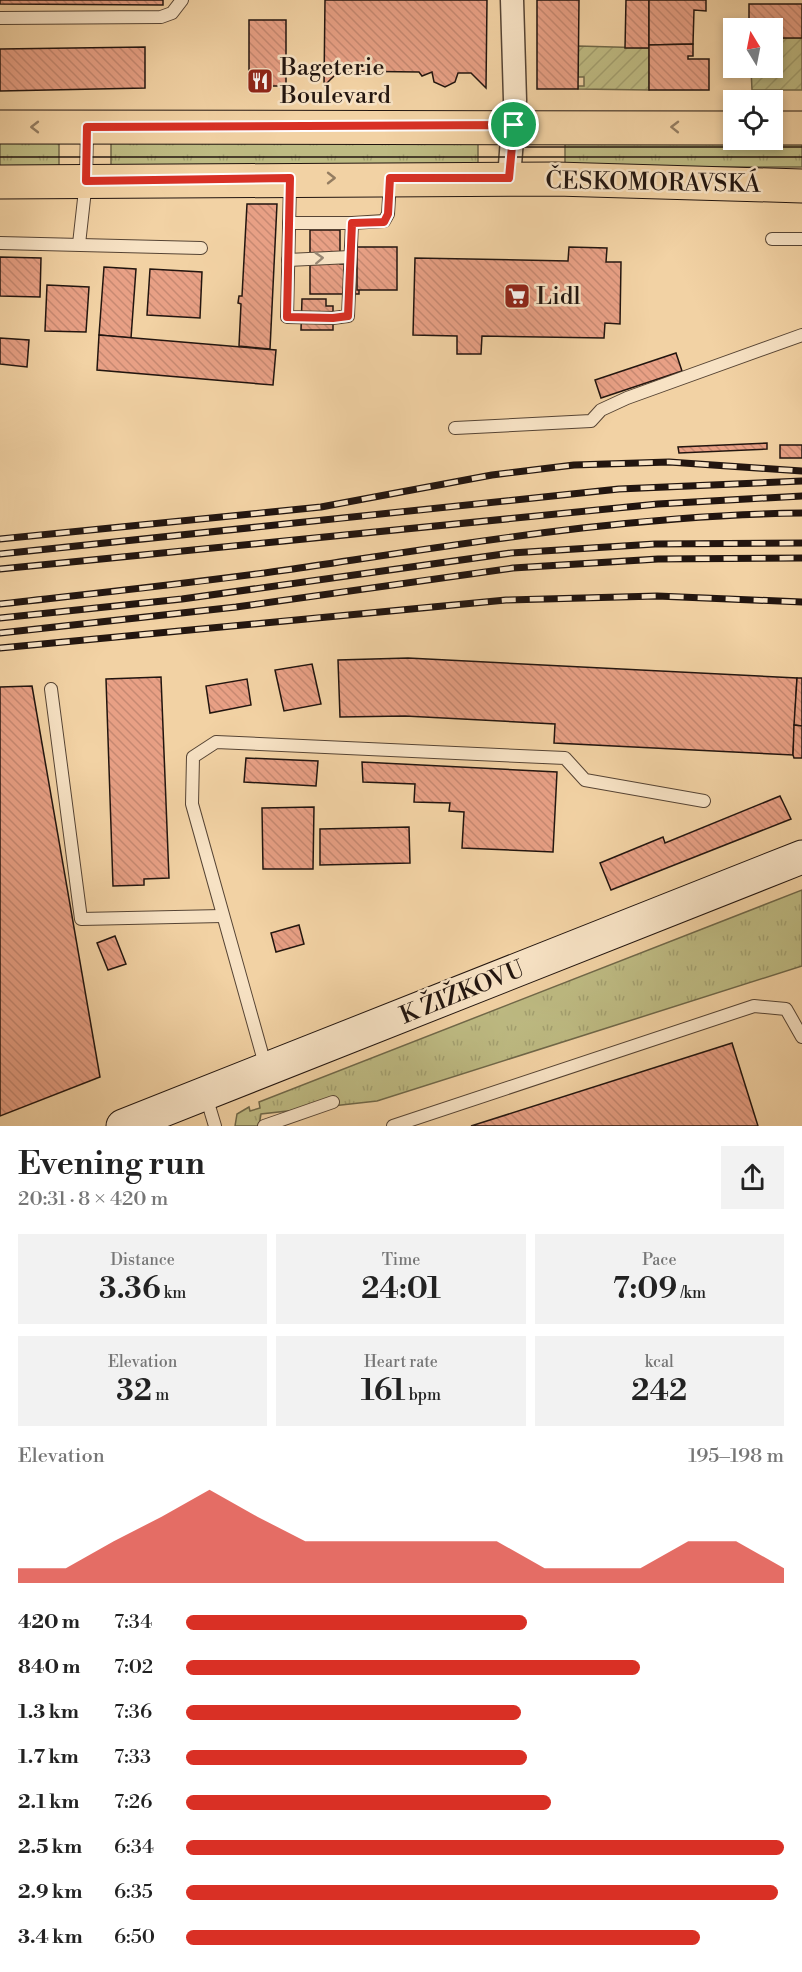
<!DOCTYPE html>
<meta charset="utf-8">
<style>
:root{--surface:#fff;--page:#f2f2f2;--text:#222;--muted:#767676;--accent:#d93025}
body{margin:0;font-family:"Libre Bodoni",serif;background:var(--page);color:var(--text);height:100vh;display:flex;flex-direction:column;font-size:22px;white-space:nowrap}
*{box-sizing:border-box;margin:0}
p{font-size:20px;color:var(--muted)}
.icon{flex:none;width:33px;height:33px;fill:none;stroke:currentColor;stroke-width:2;stroke-linecap:round;stroke-linejoin:round}
.map{position:relative;height:1126px;overflow:hidden}
.details{display:flex;flex-direction:column;background:var(--surface);flex:1}
.details>*{flex:none}
.needle{width:39px;rotate:350deg}
.tools{position:absolute;left:723px;top:18px;display:grid;gap:12px}
.tools a{display:grid;place-items:center;width:60px;height:60px;border-radius:0px;background:var(--surface);box-shadow:0 3px 9px #0003;font-size:30px}
.pin{position:absolute;display:grid;place-items:center;width:51px;height:51px;color:#fff;margin:-26px;border:3px solid #fff;border-radius:50%;box-shadow:0 2px 6px #0007}
.round{display:grid;place-items:center;flex:none;width:63px;height:63px;border-radius:0px;background:var(--page)}
.headline{display:flex;align-items:center;justify-content:space-between;height:102px;padding:0 18px}
h1{font-size:33px;font-weight:600;line-height:45px}
.figures{display:grid;grid-template-columns:repeat(3,1fr);gap:9px;height:102px;padding:6px 18px}
.figures div{display:grid;align-content:center;border-radius:0px;background:var(--page);text-align:center}
.figures b{font-size:30px;font-weight:600}
.figures small{font-size:16px;font-weight:400}
.figures p{font-size:16px}
.chart{height:168px;padding:12px 18px}
.chart p{display:flex;justify-content:space-between}
.chart svg{width:100%;height:108px;margin-top:6px;fill:var(--accent);opacity:.7}
ul{padding:0 18px;list-style:none;font-size:20px}
li{display:grid;grid-template-columns:96px 72px 1fr;align-items:center;height:45px}
li i{height:15px;border-radius:8px;background:var(--accent)}
.map>svg:first-child{display:block}
</style>
<div class="map">
<svg width="802" height="1126" viewBox="0 0 802 1126">
<defs>
<pattern id="grass-tufts" width="24" height="20" patternUnits="userSpaceOnUse" patternTransform="scale(1.5)"><rect width="24" height="20" fill="#bebb83"/><path d="M3 7l-1-3M5 7V3M7 7l1-3M15 17l-1-3M17 17v-4M19 17l1-3" fill="none" stroke="#a3a070"/></pattern>
<pattern id="garden-furrows" width="10" height="10" patternUnits="userSpaceOnUse" patternTransform="scale(1.5)"><rect width="10" height="10" fill="#bebb83"/><path d="M-1 1l2-2M0 10L10 0M9 11l2-2" fill="none" stroke="#a3a070"/></pattern>
<pattern id="building-back-hatch" width="6" height="6" patternUnits="userSpaceOnUse" patternTransform="scale(1.5)"><rect width="6" height="6" fill="#e8a085"/><path d="M-1 5l2 2M0 0l6 6M5-1l2 2" fill="none" stroke="#c78972"/></pattern>
</defs>
<rect width="100%" height="100%" fill="#f2d2a4"/>
<filter id="stains"><feTurbulence type="fractalNoise" baseFrequency=".00333" numOctaves="4"/><feColorMatrix values="0 0 0 0 .2 0 0 0 0 .09 0 0 0 0 .02 0 0 0 .5 -.17"/></filter>
<radialGradient id="worn" r=".72"><stop offset=".6" stop-color="#630" stop-opacity="0"/><stop offset="1" stop-color="#630" stop-opacity=".3"/></radialGradient>
<g fill="url(#grass-tufts)" stroke="#706849" stroke-width="1.5">
<polygon points="478,139 478,166 111,168 111,141"/>
<rect x="565" y="139" width="237" height="28"/>
<rect x="0" y="142" width="59" height="28"/>
<polygon points="802,890 802,966 377,1101 261,1114 259,1126 235,1126 237,1114 249,1107 250,1111 260,1108 259,1102"/>
</g>
<g fill="url(#garden-furrows)" stroke="#706849" stroke-width="1.5">
<polygon points="773,38 802,38 802,90 752,90 751,68 772,68"/>
<polygon points="578,46 649,48 649,90 578,89 578,86 584,86 584,77 578,77"/>
</g>
<g fill="url(#building-back-hatch)" stroke="#22150f" stroke-width="1.5">
<polygon points="0,0 163,0 163,5 0,4"/>
<polygon points="325,0 487,0 486,88 471,73 458,73 455,82 445,87 434,82 432,72 422,76 419,72 339,71 324,86"/>
<polygon points="537,0 579,0 578,89 537,89"/>
<polygon points="626,0 649,0 649,48 625,48"/>
<polygon points="649,0 706,0 706,11 694,10 693,44 649,45"/>
<polygon points="749,4 802,4 802,38 772,38 772,28 749,28"/>
<rect x="249" y="20" width="37" height="66"/>
<polygon points="693,44 693,56 688,56 688,59 709,59 709,90 649,90 649,45"/>
<polygon points="145,47 145,88 0,91 0,49"/>
<polygon points="247,204 277,204 270,349 239,346 241,304 238,303 239,296 242,296"/>
<polygon points="310,230 340,230 340,264 359,264 359,294 310,294"/>
<rect x="357" y="247" width="40" height="43"/>
<polygon points="569,247 607,248 606,262 621,262 620,324 605,323 604,338 482,336 481,354 457,354 457,336 413,335 415,258 568,261"/>
<polygon points="0,257 41,258 40,297 0,296"/>
<polygon points="104,267 136,269 131,338 99,335"/>
<polygon points="150,269 202,272 200,318 147,315"/>
<polygon points="47,285 89,287 86,332 45,331"/>
<polygon points="302,299 326,299 326,306 333,306 333,330 301,330"/>
<polygon points="99,335 276,350 273,385 97,370"/>
<polygon points="0,338 29,340 27,367 0,364"/>
<polygon points="676,353 682,371 601,398 595,380"/>
<polygon points="767,443 767,449 679,453 678,447"/>
<rect x="780" y="445" width="22" height="13"/>
<polygon points="408,658 797,678 793,755 554,743 555,724 405,716 340,717 338,660"/>
<polygon points="312,664 321,704 284,711 275,670"/>
<polygon points="161,677 169,878 144,879 144,885 113,886 106,679"/>
<polygon points="797,678 802,678 802,726 794,725"/>
<polygon points="247,679 251,705 210,713 206,686"/>
<polygon points="32,686 100,1077 0,1116 0,687"/>
<polygon points="794,725 802,726 802,758 794,758 793,755"/>
<polygon points="246,758 318,761 316,786 244,782"/>
<polygon points="362,762 557,772 553,852 462,848 464,812 449,811 450,803 414,802 415,784 363,782"/>
<polygon points="780,796 791,819 611,890 600,863 663,837 665,843"/>
<polygon points="314,807 313,869 263,869 262,808"/>
<polygon points="409,827 410,863 320,865 320,829"/>
<polygon points="299,925 304,944 276,952 271,933"/>
<polygon points="115,936 126,964 108,970 97,943"/>
<polygon points="732,1043 758,1126 471,1126"/>
</g>
<g fill="none" stroke-linecap="round" stroke-linejoin="round">
<defs>
<g id="service">
<polyline points="0,18 161,17 172,13 182,0"/>
<polyline points="290,183 287,317 333,318 348,316 352,223 384,221 388,214 390,182"/>
<polyline points="289,223 352,223"/>
<polyline points="772,239 802,239"/>
<polyline points="0,243 201,248"/>
<polyline points="79,244 86,181 87,128"/>
<polyline points="288,260 350,257"/>
<polyline points="455,428 591,421 601,410 627,398 802,335"/>
<polyline points="51,689 81,919 222,916"/>
<polyline points="266,1068 192,804 193,757 216,742 565,758 585,780 704,801"/>
<polyline points="206,1096 215,1126"/>
<polyline points="264,1126 333,1102"/>
<polyline points="393,1126 754,1006 786,1009 802,1037"/>
</g>
<polyline id="minor" points="509,178 515,100 512,0"/>
<polyline id="secondary" points="123,1126 802,857"/>
<g id="primary">
<polyline points="0,127 734,128"/>
<polyline points="772,128 802,128"/>
<polyline points="0,182 556,179 802,186"/>
</g>
</defs>
<use href="#service" stroke="#564434" stroke-width="14"/>
<use href="#minor" stroke="#564434" stroke-width="25"/>
<use href="#secondary" stroke="#22150f" stroke-width="35"/>
<use href="#primary" stroke="#22150f" stroke-width="35"/>
<use href="#service" stroke="#f7e2c4" stroke-width="12"/>
<use href="#minor" stroke="#f7e2c4" stroke-width="22"/>
<use href="#secondary" stroke="#f7e2c4" stroke-width="33"/>
<use href="#primary" stroke="#f2d2a4" stroke-width="33"/>
<g stroke="#22150f" stroke-width="1.5">
<polyline points="514,147 802,147"/>
<polyline points="0,157 802,157"/>
</g>
<defs>
<g id="rail">
<polyline points="0,539 321,507 492,475 574,465 669,462 802,471"/>
<polyline points="0,554 619,489 802,481"/>
<polyline points="0,569 658,504 802,496"/>
<path d="M0 604C98 593 195 583 293 569 463 544 629 515 802 513"/>
<polyline points="0,618 182,599 511,553 655,544 802,543"/>
<polyline points="0,633 236,607 513,568 658,559 802,558"/>
<polyline points="0,648 506,600 657,596 802,602"/>
</g>
</defs>
<use href="#rail" stroke="#22150f" stroke-width="7"/>
<use href="#rail" stroke="#f7e2c4" stroke-width="4.5" stroke-dasharray="14" stroke-linecap="butt"/>
</g>
<defs><path id="oneway-chevron" d="M-2-3.5L2.5 0L-2 3.5" fill="none" stroke-width="1.6" stroke-linecap="round" stroke-linejoin="round" transform="scale(1.5)"/></defs>
<g stroke="#947d61">
<use href="#oneway-chevron" transform="translate(35 127) rotate(180)"/>
<use href="#oneway-chevron" transform="translate(675 127) rotate(-179)"/>
<use href="#oneway-chevron" transform="translate(331 178)"/>
</g>
<use stroke="#978673" href="#oneway-chevron" transform="translate(319 258) rotate(-3)"/>
<g fill="none" stroke-linecap="round" stroke-linejoin="round">
<defs>
<polygon id="route" points="514,125 509,178 390,178 388,214 384,222 352,223 348,316 333,318 287,317 290,178 86,181 87,127"/>
</defs>
<use href="#route" stroke="#fff" stroke-width="12"/>
<use href="#route" stroke="#d93025" stroke-width="8"/>
</g>
<defs>
<symbol id="restaurant-square" viewBox="-11 -11 22 22"><rect x="-9" y="-9" width="18" height="18" rx="4" fill="#8f2418" stroke="#f7e2c4"/><path d="M-5-6h1v4h1v-4h1v4h1v-4h1v5L-1.5 .5V6h-2V.5L-5-1ZM5-6V6H3V1.5H1.5Q1.5-4 5-6Z" fill="#fff"/></symbol>
<symbol id="supermarket-square" viewBox="-11 -11 22 22"><rect x="-9" y="-9" width="18" height="18" rx="4" fill="#8f2418" stroke="#f7e2c4"/><path d="M-6-5.5h2.5l.6 2H6L4.5 2H-2.5L-4.4-4H-6ZM-1.5 3.2a1.3 1.3 0 1 0 .1 0ZM3 3.2a1.3 1.3 0 1 0 .1 0Z" fill="#fff"/></symbol>
</defs>
<g fill-rule="evenodd">
<use href="#restaurant-square" x="245" y="66" width="30" height="30"/>
<use href="#supermarket-square" x="502" y="281" width="30" height="30"/>
</g>
<g text-anchor="middle" stroke-width="5" stroke-linejoin="round" paint-order="stroke">
<g font-size="24" fill="#22150f" stroke="#f7e2c4" text-anchor="start">
<text x="280" y="75">Bageterie<tspan x="280" dy="28">Boulevard</tspan></text>
<text x="536" y="304">Lidl</text>
</g>
<g font-size="24" fill="#22150f" stroke="#f7e2c4">
<text transform="translate(653 182) rotate(1)" y="8">ČESKOMORAVSKÁ</text>
<text transform="translate(462 992) rotate(-22)" y="8">K ŽIŽKOVU</text>
</g>
</g>
<rect width="100%" height="100%" filter="url(#stains)"/>
<rect width="100%" height="100%" fill="url(#worn)"/>
</svg>
<div class="tools">
<a><svg class="needle" viewBox="-14 -14 28 28"><path d="M0-13l5 13h-10z" fill="#e53935"/><path d="M0 13l5-13h-10z" fill="#767676"/></svg></a>
<a><svg class="icon" aria-label="locate" viewBox="0 0 24 24"><circle cx="12" cy="12" r="6"/><path d="M12 2v4M12 18v4M2 12h4M18 12h4"/></svg></a>
</div>
<div class="pin" style="left:514px;top:125px;background:#1e9e55"><svg class="icon" aria-label="arrive" viewBox="0 0 24 24"><path d="M6 21V4h12l-3 4 3 4H6"/></svg></div>
</div>
<section class="details">
<div class="headline"><div><h1>Evening run</h1><p>20:31 · 8 × 420 m</p></div><a class="round"><svg class="icon" aria-label="share" viewBox="0 0 24 24"><path d="M12 15V3M7 8l5-5 5 5M5 13v7h14v-7"/></svg></a></div>
<div class="figures">
<div><p>Distance</p><b>3.36<small> km</small></b></div>
<div><p>Time</p><b>24:01</b></div>
<div><p>Pace</p><b>7:09<small> /km</small></b></div>
</div>
<div class="figures">
<div><p>Elevation</p><b>32<small> m</small></b></div>
<div><p>Heart rate</p><b>161<small> bpm</small></b></div>
<div><p>kcal</p><b>242</b></div>
</div>
<div class="chart"><p><span>Elevation</span>195–198 m</p>
<svg viewBox="0 0 160 44" preserveAspectRatio="none"><path d="M0 44V38L10 38L20 27L30 17L40 6L50 17L60 27L70 27L80 27L90 27L100 27L110 38L120 38L130 38L140 27L150 27L160 38V44z"/></svg>
</div>
<ul>
<li><b>420 m</b>7:34<i style="width:57%"></i></li>
<li><b>840 m</b>7:02<i style="width:76%"></i></li>
<li><b>1.3 km</b>7:36<i style="width:56%"></i></li>
<li><b>1.7 km</b>7:33<i style="width:57%"></i></li>
<li><b>2.1 km</b>7:26<i style="width:61%"></i></li>
<li><b>2.5 km</b>6:34<i style="width:100%"></i></li>
<li><b>2.9 km</b>6:35<i style="width:99%"></i></li>
<li><b>3.4 km</b>6:50<i style="width:86%"></i></li>
</ul>
</section>
